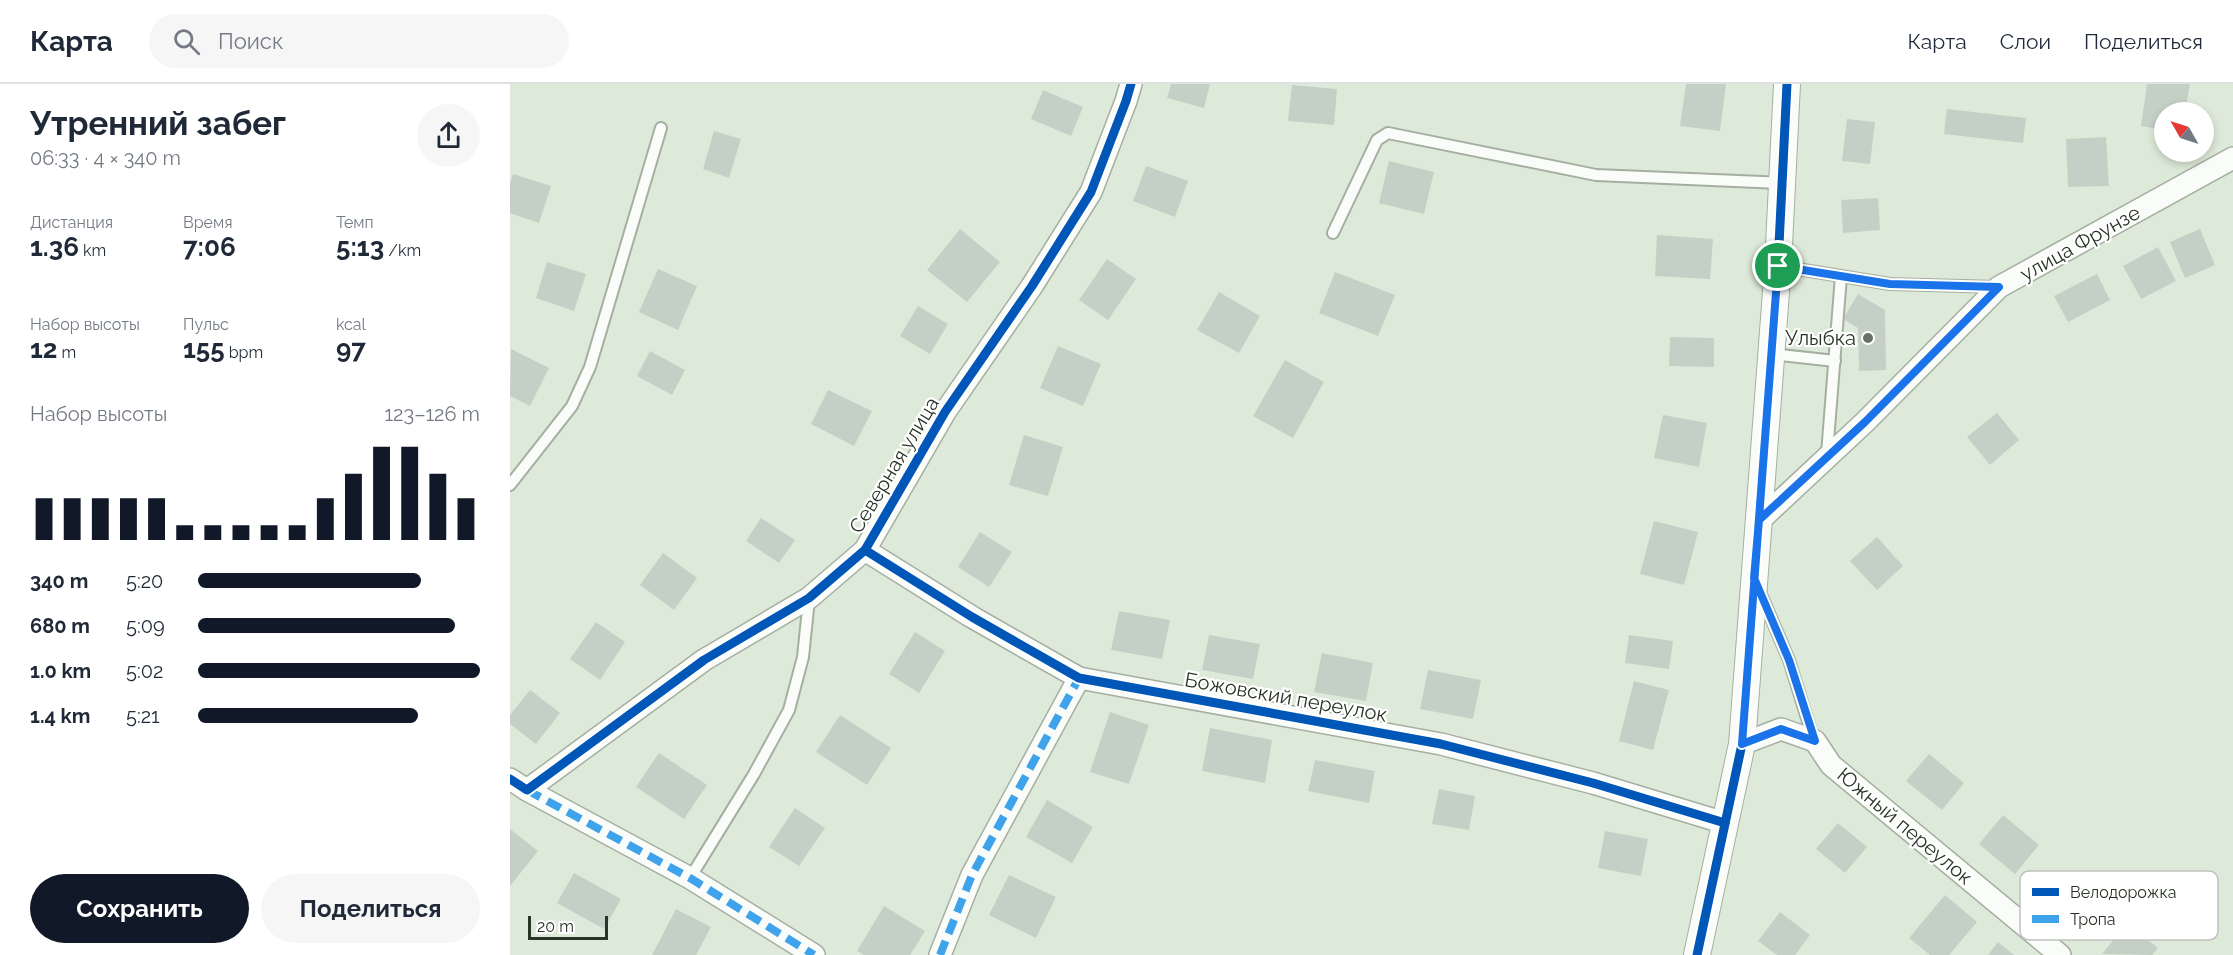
<!DOCTYPE html>
<html lang="ru">
<meta charset="utf-8">
<style>
:root{--surface:#fff;--page:#f6f6f7;--text:#1f2937;--muted:#747a83;--line:#e0e1e3;--accent:#111827}
body{margin:0;font-family:Raleway,sans-serif;background:var(--page);color:var(--text);height:100vh;display:flex;flex-direction:column;font-size:22px;white-space:nowrap}
*{box-sizing:border-box;margin:0}
p{font-size:20px;color:var(--muted)}
.icon{flex:none;width:33px;height:33px;fill:none;stroke:currentColor;stroke-width:2;stroke-linecap:round;stroke-linejoin:round}
.map{position:relative;flex:1;overflow:hidden}
.sheet{display:flex;flex-direction:column;background:var(--surface);width:510px}
.sheet>*{flex:none}
.needle{width:39px;rotate:309deg}
.controls{position:absolute;left:1644px;top:18px;display:grid;gap:12px}
.controls a{display:grid;place-items:center;width:60px;height:60px;border-radius:50%;background:var(--surface);box-shadow:0 3px 9px #0003;font-size:30px}
.scale{position:absolute;left:18px;bottom:15px;width:80px;box-sizing:border-box;padding-left:6px;border:3px solid #2a3327;border-top:0;font-size:16px;line-height:21px;white-space:nowrap;color:#2a3327;-webkit-text-stroke:4px #fff;paint-order:stroke}
.pin{position:absolute;display:grid;place-items:center;width:51px;height:51px;color:#fff;margin:-26px;border:3px solid #fff;border-radius:50%;box-shadow:0 2px 6px #0007}
.round{display:grid;place-items:center;flex:none;width:63px;height:63px;border-radius:32px;background:var(--page)}
.headline{display:flex;align-items:center;justify-content:space-between;height:102px;padding:0 30px}
h1{font-size:33px;font-weight:700;line-height:45px}
.figures{display:grid;grid-template-columns:repeat(3,1fr);gap:9px;height:102px;padding:6px 30px}
.figures div{display:grid;align-content:center}
.figures b{font-size:26px;font-weight:700}
.figures small{font-size:16px;font-weight:400}
.figures p{font-size:16px}
.chart{height:168px;padding:12px 30px}
.chart p{display:flex;justify-content:space-between}
.chart svg{width:100%;height:108px;margin-top:6px;stroke:var(--accent);stroke-width:6}
.cta{display:flex;gap:12px;margin-top:auto;padding:12px 30px}
.cta a{flex:1;height:69px;border-radius:36px;background:var(--accent);color:#fff;font-size:24px;font-weight:700;line-height:69px;text-align:center}
.cta a+a{background:var(--page);color:var(--text)}
ul{padding:0 30px;list-style:none;font-size:20px}
li{display:grid;grid-template-columns:96px 72px 1fr;align-items:center;height:45px}
li i{height:15px;border-radius:8px;background:var(--accent)}
header{display:flex;align-items:center;gap:36px;box-sizing:border-box;height:84px;padding:0 30px;background:var(--surface);border-bottom:2px solid var(--line)}
header strong{font-size:28px}
nav{display:flex;gap:33px;margin-inline-start:auto;font-size:21px}
.search{width:420px;height:54px;background:var(--page);display:flex;align-items:center;gap:15px;box-sizing:border-box;padding:0 21px;border-radius:33px;color:var(--muted);font-size:22px}
main{display:flex;flex:1;min-height:0}
.map>svg:first-child{display:block}
</style>
<header>
<strong>Карта</strong>
<div class="search"><svg class="icon" aria-label="search" viewBox="0 0 24 24"><circle cx="10" cy="10" r="6"/><path d="M15 15l6 6"/></svg>Поиск</div>
<nav><a>Карта</a><a>Слои</a><a>Поделиться</a></nav>
</header>
<main>
<section class="sheet">
<div class="headline"><div><h1>Утренний забег</h1><p>06:33 · 4 × 340 m</p></div><a class="round"><svg class="icon" aria-label="share" viewBox="0 0 24 24"><path d="M12 15V3M7 8l5-5 5 5M5 13v7h14v-7"/></svg></a></div>
<div class="figures">
<div><p>Дистанция</p><b>1.36<small> km</small></b></div>
<div><p>Время</p><b>7:06</b></div>
<div><p>Темп</p><b>5:13<small> /km</small></b></div>
</div>
<div class="figures">
<div><p>Набор высоты</p><b>12<small> m</small></b></div>
<div><p>Пульс</p><b>155<small> bpm</small></b></div>
<div><p>kcal</p><b>97</b></div>
</div>
<div class="chart"><p><span>Набор высоты</span>123–126 m</p>
<svg viewBox="0 0 160 44" preserveAspectRatio="none"><path d="M5 44V27M15 44V27M25 44V27M35 44V27M45 44V27M55 44V38M65 44V38M75 44V38M85 44V38M95 44V38M105 44V27M115 44V17M125 44V6M135 44V6M145 44V17M155 44V27"/></svg>
</div>
<ul>
<li><b>340 m</b>5:20<i style="width:79%"></i></li>
<li><b>680 m</b>5:09<i style="width:91%"></i></li>
<li><b>1.0 km</b>5:02<i style="width:100%"></i></li>
<li><b>1.4 km</b>5:21<i style="width:78%"></i></li>
</ul>
<div class="cta"><a>Сохранить</a><a>Поделиться</a></div>
</section>
<div class="map">
<svg width="1723" height="871" viewBox="0 0 1723 871">
<rect width="100%" height="100%" fill="#deead9"/>
<g fill="#c4d0c5">
<polygon points="661,0 700,0 694,24 657,14"/>
<polygon points="1176,0 1216,0 1210,47 1170,42"/>
<polygon points="1637,0 1680,0 1675,28 1654,28 1654,46 1631,42"/>
<polygon points="782,1 827,5 824,41 778,37"/>
<polygon points="533,6 573,23 561,52 521,35"/>
<polygon points="1437,25 1516,34 1513,59 1434,50"/>
<polygon points="1337,35 1365,38 1360,80 1332,77"/>
<polygon points="204,47 231,55 219,94 193,85"/>
<polygon points="1596,53 1599,102 1558,103 1556,55"/>
<polygon points="879,77 924,88 914,130 869,119"/>
<polygon points="636,82 678,97 665,133 623,117"/>
<polygon points="3,90 41,102 29,139 0,129 0,99"/>
<polygon points="1368,114 1370,146 1333,149 1331,116"/>
<polygon points="450,145 490,178 457,218 417,186"/>
<polygon points="1690,145 1705,181 1675,194 1660,158"/>
<polygon points="1147,151 1203,155 1200,195 1145,192"/>
<polygon points="1648,163 1666,197 1631,215 1613,182"/>
<polygon points="597,175 626,195 598,236 569,216"/>
<polygon points="37,178 76,190 64,227 26,214"/>
<polygon points="148,185 187,202 168,246 129,228"/>
<polygon points="825,188 885,211 868,252 809,229"/>
<polygon points="1587,190 1600,216 1558,238 1544,212"/>
<polygon points="709,208 750,232 729,269 687,246"/>
<polygon points="1348,210 1375,226 1376,286 1349,287 1348,244 1333,235"/>
<polygon points="408,222 438,240 420,270 390,252"/>
<polygon points="1160,253 1204,254 1204,283 1159,282"/>
<polygon points="548,262 591,280 573,322 530,304"/>
<polygon points="1,265 39,284 20,322 0,312"/>
<polygon points="140,267 175,286 162,311 127,292"/>
<polygon points="775,276 814,298 783,354 743,332"/>
<polygon points="318,306 362,327 344,362 301,340"/>
<polygon points="1487,329 1509,356 1480,381 1457,353"/>
<polygon points="1153,331 1197,339 1189,383 1144,374"/>
<polygon points="514,351 553,363 538,412 499,401"/>
<polygon points="251,434 285,456 269,479 236,457"/>
<polygon points="1144,437 1188,448 1174,501 1130,490"/>
<polygon points="470,448 502,468 479,503 448,483"/>
<polygon points="1367,453 1393,482 1367,506 1340,477"/>
<polygon points="153,469 187,494 164,526 130,501"/>
<polygon points="609,527 660,536 652,575 601,566"/>
<polygon points="86,538 115,558 90,596 60,575"/>
<polygon points="405,548 435,567 409,609 379,590"/>
<polygon points="699,551 750,560 743,595 692,586"/>
<polygon points="1119,551 1163,557 1159,585 1115,579"/>
<polygon points="812,569 863,579 856,617 804,608"/>
<polygon points="918,586 971,596 963,635 910,625"/>
<polygon points="1124,597 1159,606 1143,666 1109,657"/>
<polygon points="20,606 50,629 26,660 0,640 0,631"/>
<polygon points="600,628 639,641 619,700 580,688"/>
<polygon points="330,631 381,664 357,701 306,668"/>
<polygon points="700,644 762,656 755,699 692,687"/>
<polygon points="149,669 197,701 174,735 126,703"/>
<polygon points="1419,670 1454,699 1432,726 1396,697"/>
<polygon points="805,676 865,687 859,719 798,707"/>
<polygon points="929,705 965,712 959,746 922,740"/>
<polygon points="537,716 583,743 562,779 516,753"/>
<polygon points="285,724 315,744 289,782 259,763"/>
<polygon points="1493,731 1529,761 1505,790 1469,760"/>
<polygon points="1328,739 1357,763 1335,789 1306,765"/>
<polygon points="0,745 28,767 0,802"/>
<polygon points="1095,747 1138,755 1131,792 1088,784"/>
<polygon points="64,789 111,815 94,845 47,819"/>
<polygon points="499,791 546,813 526,854 479,831"/>
<polygon points="1435,811 1467,838 1439,871 1420,871 1399,854"/>
<polygon points="374,822 415,847 400,871 354,871 347,867"/>
<polygon points="166,825 201,843 186,871 142,871"/>
<polygon points="1270,828 1300,851 1285,871 1267,871 1248,857"/>
<polygon points="1617,839 1648,864 1642,871 1592,870"/>
<polygon points="1488,858 1504,871 1478,871"/>
</g>
<g fill="none" stroke-linecap="round" stroke-linejoin="round">
<defs>
<g id="service">
<polyline points="823,149 867,56 878,49 1086,91 1273,99"/>
<polyline points="1269,182 1380,200 1489,203"/>
<polyline points="1262,270 1325,277"/>
<polyline points="1317,370 1331,192"/>
<polyline points="0,401 62,322 80,283 151,44"/>
<polyline points="1250,508 1279,576 1304,657"/>
<polyline points="180,794 244,690 279,626 293,573 299,515"/>
</g>
<g id="minor">
<polyline points="1249,437 1355,338 1489,203 1723,74"/>
<polyline points="355,466 462,533 569,594 931,660 1083,699 1215,739"/>
<polyline points="1232,660 1271,645 1305,657 1321,681 1550,871"/>
<polyline points="0,695 17,706 194,576 299,514 355,466 435,328 522,202 581,108 616,17 621,0"/>
<polyline points="17,706 180,794 304,871"/>
<polyline points="430,871 462,791 569,594"/>
</g>
<polyline id="tertiary" points="1187,871 1232,660 1268,181 1277,0"/>
</defs>
<use href="#service" stroke="#a5afa1" stroke-width="14"/>
<use href="#minor" stroke="#a5afa1" stroke-width="24"/>
<use href="#tertiary" stroke="#a5afa1" stroke-width="28"/>
<use href="#service" stroke="#fafcf9" stroke-width="10"/>
<use href="#minor" stroke="#fafcf9" stroke-width="21"/>
<use href="#tertiary" stroke="#fafcf9" stroke-width="26"/>
<g stroke="#3ea3eb" stroke-width="8" stroke-dasharray="15 8" stroke-linecap="butt">
<polyline points="17,706 180,794 304,871"/>
<polyline points="430,871 462,791 569,594"/>
</g>
<defs>
<g id="cycleway">
<polyline points="355,466 462,533 569,594 931,660 1083,699 1215,739"/>
<polyline points="0,695 17,706 194,576 299,514 355,466 435,328 522,202 581,108 616,17 621,0"/>
<polyline points="1187,871 1232,660 1268,181 1277,0"/>
</g>
</defs>
<use href="#cycleway" stroke="#fff" stroke-width="13"/>
<use href="#cycleway" stroke="#0057b8" stroke-width="9"/>
</g>
<g fill="none" stroke-linecap="round" stroke-linejoin="round">
<defs>
<polyline id="route" points="1268,182 1232,660 1271,645 1305,657 1279,576 1244,494 1249,436 1355,338 1489,203 1380,200 1268,182"/>
</defs>
<use href="#route" stroke="#fff" stroke-width="12"/>
<use href="#route" stroke="#1a73e8" stroke-width="8"/>
</g>
<circle fill="#697365" stroke="#fff" stroke-width="2" cx="1358" cy="254" r="6"/>
<g text-anchor="middle" stroke-width="4.5" stroke-linejoin="round" paint-order="stroke">
<g font-size="20" fill="#2a3327" stroke="#fff">
<text transform="translate(1570 159) rotate(-29)" y="7">улица Фрунзе</text>
<text transform="translate(384 381) rotate(-59)" y="7">Северная улица</text>
<text transform="translate(776 613) rotate(10)" y="7">Божовский переулок</text>
<text transform="translate(1395 742) rotate(40)" y="7">Южный переулок</text>
</g>
<g font-size="20" fill="#2a3327" stroke="#fff" text-anchor="end">
<text x="1346" y="261">Улыбка</text>
</g>
</g>
<rect x="1510" y="787" width="198" height="69" rx="9" fill="#fff" stroke="#bfc2be" stroke-width="1.5"/>
<rect x="1522" y="804" width="27" height="8" fill="#0057b8"/>
<rect x="1522" y="831" width="27" height="8" fill="#3ea3eb"/>
<g font-size="16" fill="#2a3327">
<text x="1560" y="814">Велодорожка</text>
<text x="1560" y="841">Тропа</text>
</g>
</svg>
<div class="controls">
<a><svg class="needle" viewBox="-14 -14 28 28"><path d="M0-13l5 13h-10z" fill="#e53935"/><path d="M0 13l5-13h-10z" fill="#747a83"/></svg></a>
</div>
<div class="scale">20 m</div>
<div class="pin" style="left:1268px;top:182px;background:#1e9e55"><svg class="icon" aria-label="arrive" viewBox="0 0 24 24"><path d="M6 21V4h12l-3 4 3 4H6"/></svg></div>
</div>
</main>
